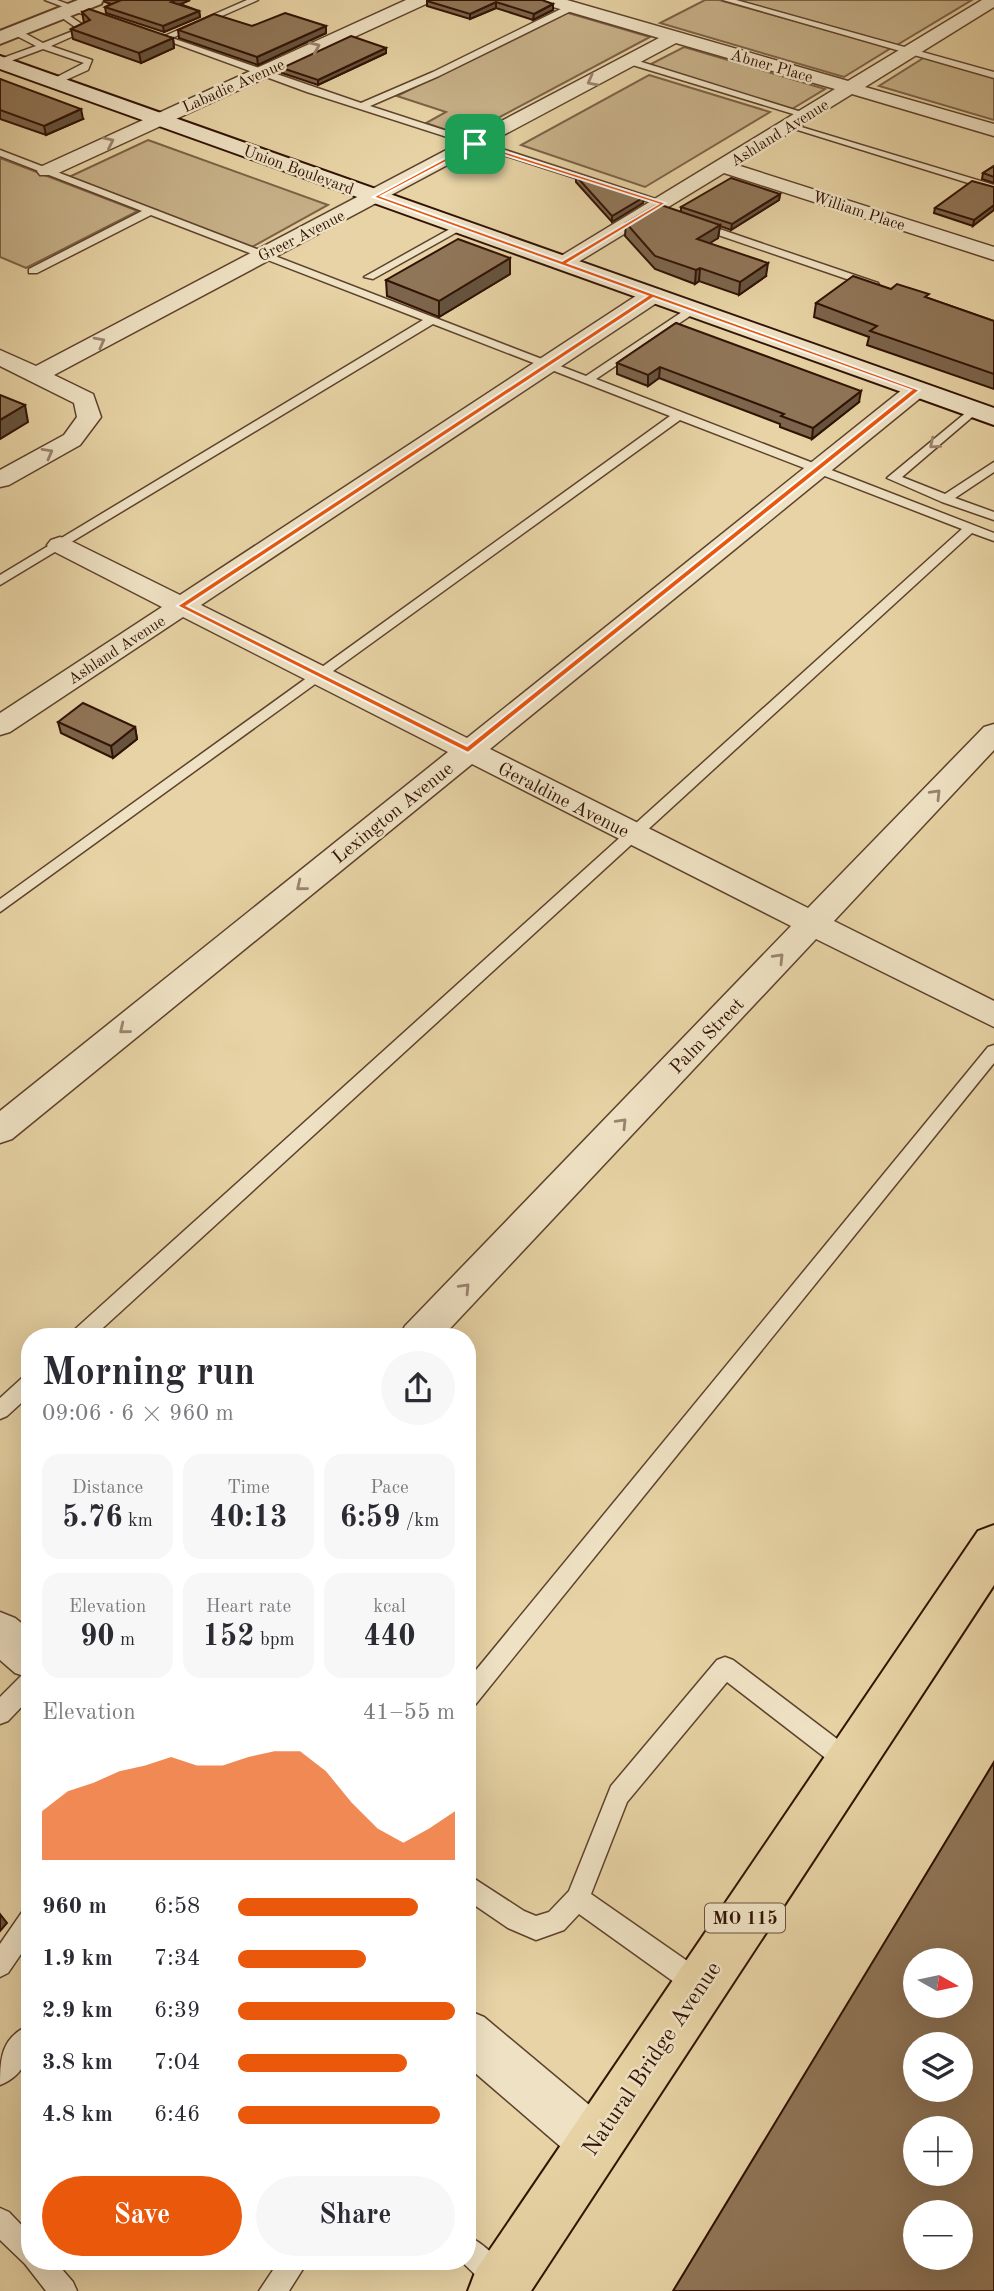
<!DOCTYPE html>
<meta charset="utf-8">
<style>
:root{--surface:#fff;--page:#f7f7f7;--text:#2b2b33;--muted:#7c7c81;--accent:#ea580c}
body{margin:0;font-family:"Old Standard TT",serif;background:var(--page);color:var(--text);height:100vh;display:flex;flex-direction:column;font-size:26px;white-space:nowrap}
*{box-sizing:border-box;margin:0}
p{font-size:23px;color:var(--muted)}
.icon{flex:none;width:38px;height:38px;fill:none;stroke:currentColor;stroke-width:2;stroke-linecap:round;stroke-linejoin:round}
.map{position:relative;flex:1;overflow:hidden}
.drawer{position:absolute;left:21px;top:1328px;width:455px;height:942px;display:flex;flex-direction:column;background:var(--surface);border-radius:28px;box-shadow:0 7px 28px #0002}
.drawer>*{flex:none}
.needle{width:46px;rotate:99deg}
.controls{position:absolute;left:903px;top:1948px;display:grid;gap:14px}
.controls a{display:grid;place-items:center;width:70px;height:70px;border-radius:50%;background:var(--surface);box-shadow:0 7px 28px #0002;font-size:35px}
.pin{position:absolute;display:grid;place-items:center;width:60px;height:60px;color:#fff;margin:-30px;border-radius:14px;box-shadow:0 4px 10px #0006}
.round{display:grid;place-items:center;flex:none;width:74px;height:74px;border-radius:37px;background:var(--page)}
.summary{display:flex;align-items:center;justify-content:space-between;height:119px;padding:0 21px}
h1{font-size:38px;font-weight:600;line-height:52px}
.figures{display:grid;grid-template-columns:repeat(3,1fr);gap:10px;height:119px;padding:7px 21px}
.figures div{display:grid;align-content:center;border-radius:18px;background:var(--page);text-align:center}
.figures b{font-size:30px;font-weight:600}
.figures small{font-size:19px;font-weight:400}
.figures p{font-size:19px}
.chart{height:196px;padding:14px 21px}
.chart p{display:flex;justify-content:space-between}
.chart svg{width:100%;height:126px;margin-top:7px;fill:var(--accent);opacity:.7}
.primary-button{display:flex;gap:14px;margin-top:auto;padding:14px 21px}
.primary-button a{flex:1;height:80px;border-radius:42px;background:var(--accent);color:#fff;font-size:28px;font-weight:600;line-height:80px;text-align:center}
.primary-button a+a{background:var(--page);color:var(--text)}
ul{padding:0 21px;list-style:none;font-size:23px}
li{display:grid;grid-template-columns:112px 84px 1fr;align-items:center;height:52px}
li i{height:18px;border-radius:9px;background:var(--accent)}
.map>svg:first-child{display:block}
</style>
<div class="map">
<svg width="994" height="2291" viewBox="0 0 994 2291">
<rect width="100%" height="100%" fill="#e7d3a5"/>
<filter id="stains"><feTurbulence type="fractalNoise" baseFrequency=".00286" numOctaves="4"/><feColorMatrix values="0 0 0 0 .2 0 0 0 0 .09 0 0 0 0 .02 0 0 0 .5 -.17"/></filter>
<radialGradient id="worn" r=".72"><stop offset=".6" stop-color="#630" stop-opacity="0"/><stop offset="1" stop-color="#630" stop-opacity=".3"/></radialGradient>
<g fill="#c8b28a" stroke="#7c6247" stroke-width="2">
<polygon points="705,0 719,0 891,48 844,77 660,23"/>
<polygon points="736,0 972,0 897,45"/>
<polygon points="565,12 650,37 464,136 426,123 446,112 397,96"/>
<polygon points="684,47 825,89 792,109 649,65"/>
<polygon points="925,57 994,77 994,120 879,86"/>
<polygon points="649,75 770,112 645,187 521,145"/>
<polygon points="148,140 328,205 252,247 69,177"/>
<polygon points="0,158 138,211 26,268 0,257"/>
</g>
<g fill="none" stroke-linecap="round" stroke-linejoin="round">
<defs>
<g id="service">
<polygon points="45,0 57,0 92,13 85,15"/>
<polygon points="247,0 258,0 172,38 361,103 433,72 569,5 575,5 575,9 439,76 370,106 668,203 659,205 307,92 160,38"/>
<polygon points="723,0 736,0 994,72 994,78"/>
<polygon points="61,10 89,29 51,46 92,60 88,70 57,84 51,84 51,80 84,63 43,49 0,65 0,59 36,46 13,34 13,30 19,30 43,43 78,29 58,15"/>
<polygon points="626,59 632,59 811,115 803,117 626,63"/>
<polygon points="788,123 994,185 994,191 788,127"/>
<polygon points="0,150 586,376 688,308 696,308 696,312 596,379 994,533 994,541 972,533 93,1337 70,1337 73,1331 962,529 680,420 0,912 0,899 670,416 433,324 0,585 0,575 423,320 151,215 37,273 29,273 29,269 142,211 0,156"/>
<polygon points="699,222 878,283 879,285 870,287 695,227 694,225"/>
<polygon points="457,225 466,227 373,279 364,277"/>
<polygon points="974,406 980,410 978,412 902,477 945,494 994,462 994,472 955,498 994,512 994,520 942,502 887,478"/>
<polygon points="994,1045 994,1063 475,1705 467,1709 467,1681 988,1047"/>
<polygon points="30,1375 30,1395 7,1416 0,1419 0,1398 23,1377"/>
<polygon points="725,1657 733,1660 857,1754 860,1762 857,1770 849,1773 841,1770 727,1682 627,1802 591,1894 706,1974 709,1983 706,1992 697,1995 688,1992 579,1914 564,1930 536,1940 508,1928 467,1900 467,1874 524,1911 536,1916 549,1912 569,1891 611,1786 717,1660"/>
<polygon points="30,1672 30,1698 8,1721 0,1724 0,1697 22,1675"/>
<polygon points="30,1908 30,1941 8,1973 0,1977 0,1944 22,1912"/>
<path d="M30 2025C30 2051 28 2074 0 2085 0 2059 1 2037 30 2025Z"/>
<polygon points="0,2208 9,2212 30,2234 30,2261 55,2261 73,2282 77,2291 46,2291 25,2264 0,2240"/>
<path d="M467 2236C484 2243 503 2262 510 2278L506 2287 498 2291 488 2287 461 2261H467Z"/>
<polygon points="279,2261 308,2261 289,2291 259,2291"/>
</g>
<g id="minor">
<polygon points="406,0 428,0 426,4 54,175 40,175 37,171 40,167"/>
<polygon points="541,0 567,0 848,81 982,0 994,0 994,7 865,87 994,124 994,136 852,94 737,165 994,247 994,260 724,173 570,267 556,267 552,263 556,259 835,89 676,43 54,375 93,394 101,417 80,445 9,485 0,487 0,470 64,435 77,417 74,403 0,366 0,350 36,366 659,38 543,4"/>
<polygon points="653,289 661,290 664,295 661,300 201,605 467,738 908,385 924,385 928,390 924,395 490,749 808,908 984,727 994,724 994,750 834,921 994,1001 994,1027 816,939 442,1337 399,1337 405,1326 791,926 472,764 12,1139 0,1143 0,1111 448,752 183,617 10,732 0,735 0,713 162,607 51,550 47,545 51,540 60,537 69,540 180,595 645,290"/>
<polygon points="0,1612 15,1618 30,1630 30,1678 15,1673 0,1660"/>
<polygon points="467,2010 484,2017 612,2124 619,2142 612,2160 594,2167 576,2160 467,2066"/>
</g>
<polygon id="tertiary" points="78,0 103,0 101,4 0,44 0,31"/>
<polygon id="secondary" points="0,56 994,408 994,425 0,69"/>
<polygon id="primary" points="994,1525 994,1585 531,2291 468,2291 476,2270 978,1531"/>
</defs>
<use href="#service" stroke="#5e422c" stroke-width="3"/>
<use href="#minor" stroke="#5e422c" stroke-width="3"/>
<use href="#tertiary" stroke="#5e422c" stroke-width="4"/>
<use href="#secondary" stroke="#311204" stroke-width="4"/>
<use href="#primary" stroke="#311204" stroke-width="4"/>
<use href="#service" fill="#efe2c4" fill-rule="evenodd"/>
<use href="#minor" fill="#efe2c4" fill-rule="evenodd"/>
<use href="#tertiary" fill="#efe2c4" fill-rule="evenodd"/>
<use href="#secondary" fill="#efe2c4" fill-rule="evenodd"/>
<use href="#primary" fill="#e7d3a5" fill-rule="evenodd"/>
</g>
<g fill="#7c654c" stroke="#311204" stroke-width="2">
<polygon points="104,0 190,0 180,4 199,11 200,17 164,32 106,13 105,7 111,4 105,2"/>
<polygon points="542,0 553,10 533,20 496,8 470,19 427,6 427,1"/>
<polygon points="82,12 173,38 174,48 141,63 73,39 71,29 84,23"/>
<polygon points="252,26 326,26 326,33 258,65 179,38 178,30"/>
<polygon points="386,48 386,53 318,85 282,73 282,68"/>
<polygon points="0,79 83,119 46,135 0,119"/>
<polygon points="994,166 994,183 982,179 983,173"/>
<polygon points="576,176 644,197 643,203 612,222 576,182"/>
<polygon points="994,187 973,226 934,213 935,208"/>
<polygon points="780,194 779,200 731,230 720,226 718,238 709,243 766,276 739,295 699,281 695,284 655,269 625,236 626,223 681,212 681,207"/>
<polygon points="510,258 510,274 439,317 387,296 386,280"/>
<polygon points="891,289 928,298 994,321 994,389 867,345 869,337 814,317 816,303"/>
<polygon points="676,323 859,402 812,439 780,427 780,424 659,378 648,386 617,374 617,363"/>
<polygon points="58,722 135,727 137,739 113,758 61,733"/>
</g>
<g fill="#65533e" stroke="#311204" stroke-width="2">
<polygon points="175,0 190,0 172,8 171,2"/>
<polygon points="496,2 496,8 470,19 470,14"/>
<polygon points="553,4 553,10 533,20 534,14"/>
<polygon points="199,11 200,17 164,32 163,26"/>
<polygon points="326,26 326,33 258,65 257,57"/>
<polygon points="173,38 174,48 141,63 139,53"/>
<polygon points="386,48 386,53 318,85 318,80"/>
<polygon points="81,109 83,119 46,135 44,126"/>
<polygon points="780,194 779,200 731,230 732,224"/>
<polygon points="644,197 643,203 612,222 612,216"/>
<polygon points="994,205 994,210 973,226 974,220"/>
<polygon points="720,225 718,238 696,252 697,239"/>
<polygon points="510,258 510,274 439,317 439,301"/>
<polygon points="768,263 766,276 739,295 740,282"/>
<polygon points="700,268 699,281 695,284 696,270"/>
<polygon points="660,367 659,378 648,386 648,375"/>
<polygon points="861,391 859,402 812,439 813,428"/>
<polygon points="25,405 28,422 0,439 0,420"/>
<polygon points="135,727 137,739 113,758 111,746"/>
<polygon points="0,1914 7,1923 0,1931"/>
</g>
<g fill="#907658" stroke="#311204" stroke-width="2" fill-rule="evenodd">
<polygon points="116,0 175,0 171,2 199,11 163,26 105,7 119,1"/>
<polygon points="427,0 542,0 553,4 534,14 496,2 470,14 427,1"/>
<polygon points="89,9 173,38 139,53 71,29 90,20 82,12"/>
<polygon points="285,13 326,26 257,57 178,30 214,14 252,26"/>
<polygon points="351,36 386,48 318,80 282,68"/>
<polygon points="0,79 81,109 44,126 0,110"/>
<polygon points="994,166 994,177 983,173"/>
<polygon points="576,176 618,189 644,197 612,216"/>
<polygon points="731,178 780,194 732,224 681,207"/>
<polygon points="972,181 994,187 994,205 974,220 935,208"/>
<polygon points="658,204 720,225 697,239 768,263 740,282 700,268 696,270 655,256 626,223"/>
<polygon points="458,239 510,258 439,301 386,280"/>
<polygon points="853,276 891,289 897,284 929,294 925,297 994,321 994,374 870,331 877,326 816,303"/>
<polygon points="676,323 861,391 813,428 781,416 784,414 660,367 648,375 617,363"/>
<polygon points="0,395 25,405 0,420"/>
<polygon points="83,703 135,727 111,746 58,722"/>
<path d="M994 1762V2291H673ZM915 1960H961V2006H915ZM915 2044H961V2090H915ZM915 2128H961V2174H915ZM915 2212H961V2258H915Z"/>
</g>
<defs><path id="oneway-chevron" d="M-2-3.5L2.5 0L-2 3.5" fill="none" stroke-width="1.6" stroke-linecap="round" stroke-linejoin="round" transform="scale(1.75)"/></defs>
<g stroke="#9a846e">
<use href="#oneway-chevron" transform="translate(315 47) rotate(-24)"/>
<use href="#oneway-chevron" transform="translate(592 81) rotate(152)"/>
<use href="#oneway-chevron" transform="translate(109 142) rotate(-25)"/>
<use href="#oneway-chevron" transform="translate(100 342) rotate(-28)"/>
<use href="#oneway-chevron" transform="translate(934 444) rotate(140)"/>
<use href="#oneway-chevron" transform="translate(48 453) rotate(-29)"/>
<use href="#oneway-chevron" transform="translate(936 794) rotate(-46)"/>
<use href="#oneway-chevron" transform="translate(301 886) rotate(141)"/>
<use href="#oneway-chevron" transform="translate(779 958) rotate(-46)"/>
<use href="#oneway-chevron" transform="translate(124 1029) rotate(141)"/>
<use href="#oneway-chevron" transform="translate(622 1123) rotate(-46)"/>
<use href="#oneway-chevron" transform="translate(465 1288) rotate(-46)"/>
</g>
<path fill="#ea580c" stroke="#fff" stroke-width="2" fill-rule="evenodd" d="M475 142 666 203 568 263 920 390 468 753 177 606 647 296 373 197ZM476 146 658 204 562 261 381 196ZM653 298 911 390 467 746 187 606Z"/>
<g text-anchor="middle" stroke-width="5" stroke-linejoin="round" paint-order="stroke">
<g font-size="16" fill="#311204" stroke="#efe2c4">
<text transform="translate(772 65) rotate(16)" y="6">Abner Place</text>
<text transform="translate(233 85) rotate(-24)" y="6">Labadie Avenue</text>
<text transform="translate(779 132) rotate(-32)" y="6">Ashland Avenue</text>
<text transform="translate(299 169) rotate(20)" y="6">Union Boulevard</text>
<text transform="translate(859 210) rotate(18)" y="6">William Place</text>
<text transform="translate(301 235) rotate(-27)" y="6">Greer Avenue</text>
<text transform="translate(116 649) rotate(-33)" y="6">Ashland Avenue</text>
</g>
<rect fill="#efe2c4" stroke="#6a503e" stroke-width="2" x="705" y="1903.5" width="80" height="29" rx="5"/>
<g font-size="18" font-weight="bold" fill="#311204">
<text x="745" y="1924">MO 115</text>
</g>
<g font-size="19" fill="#311204" stroke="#efe2c4">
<text transform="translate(564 799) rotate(27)" y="7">Geraldine Avenue</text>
<text transform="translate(392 812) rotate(-39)" y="7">Lexington Avenue</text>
<text transform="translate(706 1035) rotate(-46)" y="7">Palm Street</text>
</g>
<g font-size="23" fill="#311204" stroke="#efe2c4">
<text transform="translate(651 2058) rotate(-56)" y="8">Natural Bridge Avenue</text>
</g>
</g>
<rect width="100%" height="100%" filter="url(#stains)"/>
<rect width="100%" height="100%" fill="url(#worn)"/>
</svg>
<div class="controls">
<a><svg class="needle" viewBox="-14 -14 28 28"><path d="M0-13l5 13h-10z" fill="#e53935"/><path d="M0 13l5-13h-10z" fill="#7c7c81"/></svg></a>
<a><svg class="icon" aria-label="layers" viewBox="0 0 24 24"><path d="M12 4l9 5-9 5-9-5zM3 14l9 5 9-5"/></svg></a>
<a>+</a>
<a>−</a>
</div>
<div class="pin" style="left:475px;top:144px;background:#1e9e55"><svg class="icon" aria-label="arrive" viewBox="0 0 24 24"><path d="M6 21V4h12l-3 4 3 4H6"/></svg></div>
<section class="drawer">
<div class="summary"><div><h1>Morning run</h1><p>09:06 · 6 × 960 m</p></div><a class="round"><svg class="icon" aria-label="share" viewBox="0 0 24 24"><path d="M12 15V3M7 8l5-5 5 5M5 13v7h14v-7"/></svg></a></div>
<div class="figures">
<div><p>Distance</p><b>5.76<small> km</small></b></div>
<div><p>Time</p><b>40:13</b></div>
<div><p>Pace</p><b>6:59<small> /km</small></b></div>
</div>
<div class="figures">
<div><p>Elevation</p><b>90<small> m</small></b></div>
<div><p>Heart rate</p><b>152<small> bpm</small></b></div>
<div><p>kcal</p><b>440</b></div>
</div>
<div class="chart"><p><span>Elevation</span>41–55 m</p>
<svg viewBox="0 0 160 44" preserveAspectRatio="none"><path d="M0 44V27L10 20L20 17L30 13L40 11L50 8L60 11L70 11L80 8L90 6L100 6L110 13L120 24L130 33L140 38L150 33L160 27V44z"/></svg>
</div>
<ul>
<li><b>960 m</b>6:58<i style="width:83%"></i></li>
<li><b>1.9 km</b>7:34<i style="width:59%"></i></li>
<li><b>2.9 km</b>6:39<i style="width:100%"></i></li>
<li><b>3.8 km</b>7:04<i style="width:78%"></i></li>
<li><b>4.8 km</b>6:46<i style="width:93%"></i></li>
</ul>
<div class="primary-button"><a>Save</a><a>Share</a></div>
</section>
</div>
